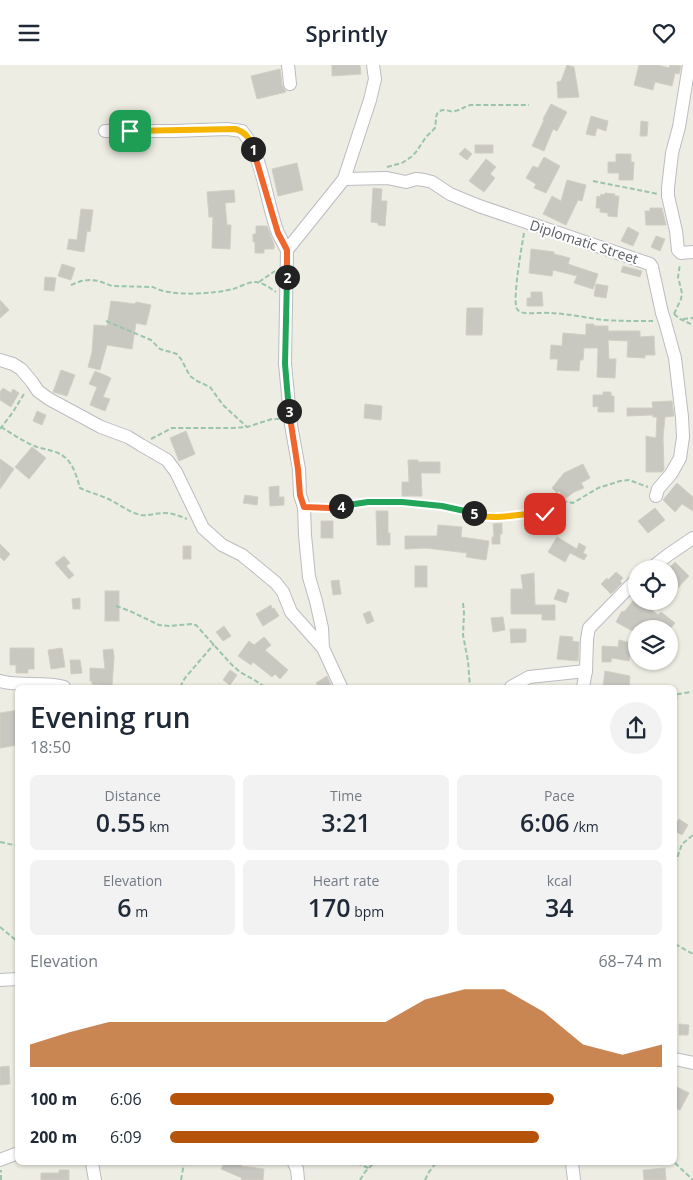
<!DOCTYPE html>
<meta charset="utf-8">
<style>
:root{--surface:#fff;--page:#f2f2f3;--text:#1f2937;--muted:#747a83;--accent:#b45309}
body{margin:0;font-family:"Open Sans",sans-serif;background:var(--page);color:var(--text);height:100vh;display:flex;flex-direction:column;font-size:19px;white-space:nowrap}
*{box-sizing:border-box;margin:0}
p{font-size:16px;color:var(--muted)}
.icon{flex:none;width:28px;height:28px;fill:none;stroke:currentColor;stroke-width:2;stroke-linecap:round;stroke-linejoin:round}
.map{position:relative;flex:1;overflow:hidden}
.drawer{position:absolute;left:15px;top:620px;width:662px;height:480px;display:flex;flex-direction:column;background:var(--surface);border-radius:8px;box-shadow:0 1px 4px #0004}
.drawer>*{flex:none}
.tools{position:absolute;left:628px;top:495px;display:grid;gap:10px}
.tools a{display:grid;place-items:center;width:50px;height:50px;border-radius:50%;background:var(--surface);box-shadow:0 1px 4px #0004;font-size:25px}
.pin{position:absolute;display:grid;place-items:center;width:42px;height:42px;color:#fff;margin:-21px;border-radius:10px;box-shadow:0 2px 8px #0006}
.km{position:absolute;width:25px;height:25px;margin:-12px;border-radius:50%;background:#222;color:#fff;font-size:14px;line-height:25px;text-align:center}
.round{display:grid;place-items:center;flex:none;width:52px;height:52px;border-radius:26px;background:var(--page)}
.head{display:flex;align-items:center;justify-content:space-between;height:85px;padding:0 15px}
h1{font-size:28px;font-weight:600;line-height:38px}
.metrics{display:grid;grid-template-columns:repeat(3,1fr);gap:8px;height:85px;padding:5px 15px}
.metrics div{display:grid;align-content:center;border-radius:8px;background:var(--page);text-align:center}
.metrics b{font-size:25px;font-weight:600}
.metrics small{font-size:14px;font-weight:400}
.metrics p{font-size:14px}
.chart{height:140px;padding:10px 15px}
.chart p{display:flex;justify-content:space-between}
.chart svg{width:100%;height:90px;margin-top:5px;fill:var(--accent);opacity:.7}
ul{padding:0 15px;list-style:none;font-size:16px}
li{display:grid;grid-template-columns:80px 60px 1fr;align-items:center;height:38px}
li i{height:12px;border-radius:6px;background:var(--accent)}
header{display:flex;justify-content:space-between;align-items:center;height:65px;padding:0 15px;background:var(--surface);font-size:22px;font-weight:600}
.map>svg:first-child{display:block}
</style>
<header><svg class="icon" aria-label="menu" viewBox="0 0 24 24"><path d="M4 6h16M4 12h16M4 18h16"/></svg>Sprintly<svg class="icon" aria-label="heart" viewBox="0 0 24 24"><path d="M12 20l-8-8c-3-5 5-10 8-4 3-6 11-1 8 4z"/></svg></header>
<div class="map">
<svg width="693" height="1115" viewBox="0 0 693 1115">
<rect width="100%" height="100%" fill="#eeede3"/>
<g fill="#c8c7c0" stroke="#d2cfc2">
<polygon points="332,0 360,0 361,9 332,11"/>
<polygon points="567,0 574,2 579,32 558,33 557,17 561,16"/>
<polygon points="639,0 658,0 669,3 670,0 681,1 679,9 675,8 672,21 655,17 653,25 634,20"/>
<polygon points="280,4 282,20 286,27 257,34 251,11"/>
<polygon points="551,39 567,47 557,66 553,64 544,86 532,81 544,55 543,54"/>
<polygon points="591,51 608,56 606,66 597,63 595,71 586,69"/>
<polygon points="641,56 648,57 647,71 640,71"/>
<rect x="475" y="80" width="18" height="8"/>
<polygon points="465,83 472,89 467,95 459,89"/>
<polygon points="616,89 631,89 631,97 634,97 633,115 619,115 619,108 608,108 608,97 616,97"/>
<polygon points="544,92 560,101 546,128 534,123 536,119 526,113 533,101 538,103"/>
<polygon points="486,94 496,102 490,109 495,113 484,127 469,116"/>
<polygon points="297,98 303,125 278,131 272,104"/>
<polygon points="567,115 586,120 582,136 578,135 566,160 543,149 552,131 561,136"/>
<polygon points="373,123 382,124 381,136 387,136 385,161 378,160 378,158 371,157"/>
<polygon points="234,125 235,137 225,138 227,160 231,160 230,184 212,183 213,152 209,152 207,127"/>
<polygon points="605,128 615,129 614,131 619,131 617,152 608,151 608,148 600,147 600,143 596,143 597,131 600,132 601,129 604,130"/>
<polygon points="650,143 662,143 666,160 646,160 645,146 650,146"/>
<polygon points="81,144 93,145 90,167 87,166 84,187 67,184 69,174 77,175"/>
<polygon points="256,161 267,161 274,179 274,184 264,184 264,188 255,188 255,177 253,177 253,169 256,169"/>
<polygon points="628,162 639,168 633,181 621,176"/>
<polygon points="656,171 665,174 660,186 651,182"/>
<polygon points="531,184 554,187 554,189 570,193 568,199 598,209 593,224 574,218 577,211 553,205 552,211 529,208"/>
<polygon points="62,199 75,203 71,215 58,211"/>
<polygon points="623,201 642,206 640,212 621,207"/>
<polygon points="45,212 56,213 54,226 44,225"/>
<polygon points="596,219 608,221 606,233 594,231"/>
<polygon points="531,227 542,227 543,241 527,241 527,233 531,233"/>
<polygon points="0,235 9,245 0,253"/>
<polygon points="111,236 135,239 136,237 151,240 146,260 136,258 132,284 107,280 100,305 88,302 92,287 94,260 107,261"/>
<polygon points="467,243 483,243 482,270 466,270"/>
<polygon points="586,259 594,259 594,261 608,261 608,266 640,266 640,272 654,271 655,290 645,290 645,293 627,292 628,276 608,275 609,294 616,294 615,313 597,312 598,283 584,283 583,295 580,295 579,306 557,305 558,294 550,294 551,280 562,281 563,268 586,270"/>
<polygon points="61,305 75,310 67,331 53,327"/>
<polygon points="95,306 111,313 103,332 110,334 105,346 90,340 97,322 89,319"/>
<polygon points="3,323 11,328 13,324 19,328 11,342 0,335 0,327"/>
<polygon points="603,327 611,327 611,331 614,331 614,347 598,347 598,341 593,342 593,330 603,330"/>
<polygon points="672,336 674,351 665,352 663,372 664,405 662,407 646,407 646,371 656,373 657,352 653,352 653,350 627,351 627,343 653,343 652,337"/>
<polygon points="365,339 382,341 381,355 364,353"/>
<polygon points="37,346 46,350 42,360 33,356"/>
<polygon points="186,366 195,389 179,396 170,373"/>
<polygon points="32,382 46,393 29,414 15,402"/>
<polygon points="0,394 14,404 0,424"/>
<polygon points="408,395 418,395 418,397 440,397 440,408 421,408 422,431 402,431 402,417 409,417"/>
<polygon points="583,399 590,413 581,418 584,423 574,427 565,434 559,426 557,428 552,423 564,408"/>
<polygon points="677,418 693,432 693,446 682,439 675,447 663,435"/>
<polygon points="279,421 279,432 284,432 284,440 270,441 269,422"/>
<polygon points="245,430 258,432 257,440 243,438"/>
<polygon points="655,443 665,455 648,468 638,456"/>
<polygon points="376,446 388,446 388,468 390,468 390,480 377,480"/>
<rect x="321" y="456" width="12" height="17"/>
<polygon points="502,458 502,469 500,469 500,479 492,479 492,472 494,472 493,459"/>
<polygon points="438,460 462,462 461,472 489,476 486,495 466,492 467,488 426,483 405,484 405,471 437,471"/>
<polygon points="557,472 577,484 579,478 586,482 583,488 587,490 584,495 570,488 565,497 548,487"/>
<polygon points="0,479 10,489 4,496 0,492"/>
<rect x="183" y="481" width="8" height="13"/>
<polygon points="64,491 70,498 66,501 74,510 69,514 55,498"/>
<polygon points="675,497 689,511 673,528 669,524 669,503"/>
<rect x="415" y="501" width="12" height="21"/>
<polygon points="616,507 623,513 620,516 622,518 611,529 601,519 607,513 608,515"/>
<polygon points="534,508 535,540 555,540 555,555 542,555 542,549 511,549 511,524 523,524 521,510"/>
<polygon points="339,515 341,529 333,530 331,516"/>
<polygon points="558,524 569,528 566,538 554,534"/>
<rect x="105" y="526" width="14" height="30"/>
<polygon points="80,533 80,544 73,544 72,534"/>
<polygon points="633,536 641,536 658,550 661,547 675,558 670,564 654,564 646,557 642,564 636,564 636,568 616,557 622,546 624,547"/>
<polygon points="271,540 272,544 274,543 279,551 263,561 256,549"/>
<polygon points="370,546 374,556 367,559 363,549"/>
<polygon points="503,552 505,565 493,567 491,553"/>
<polygon points="224,561 231,571 223,576 216,567"/>
<polygon points="510,564 526,564 526,577 511,578"/>
<polygon points="560,571 573,572 572,576 579,577 578,596 557,594"/>
<polygon points="264,572 271,580 265,585 288,605 280,614 275,609 272,612 253,597 251,600 238,591 249,576 254,580"/>
<polygon points="619,575 632,578 629,596 612,593 611,597 602,597 602,581 618,582"/>
<polygon points="10,583 34,583 34,604 28,604 28,608 16,608 16,600 10,600"/>
<polygon points="62,583 65,602 51,604 48,585"/>
<polygon points="113,584 114,592 112,622 104,622 99,621 99,620 92,619 92,616 90,616 90,603 105,604 103,585"/>
<polygon points="70,595 80,595 82,608 71,609"/>
<polygon points="230,605 237,610 230,620 223,615"/>
<polygon points="605,606 630,611 629,622 617,620 616,622 603,622"/>
<polygon points="327,611 332,622 319,622 316,618"/>
<polygon points="18,645 18,680 0,683 0,648"/>
<polygon points="679,754 688,760 682,770 675,766 675,761"/>
<polygon points="679,959 689,960 688,970 679,970"/>
<polygon points="9,1001 10,1019 0,1020 0,1002"/>
<polygon points="675,1021 689,1028 680,1045 675,1043"/>
<polygon points="224,1098 243,1098 241,1101 264,1104 263,1115 241,1115 242,1113 221,1104"/>
<polygon points="665,1103 666,1115 644,1115 643,1105"/>
<polygon points="59,1105 69,1105 69,1115 41,1115 41,1108 59,1108"/>
</g>
<g fill="none" stroke-linecap="round" stroke-linejoin="round">
<defs>
<g id="minor">
<polyline points="288,0 290,19"/>
<polyline points="689,0 679,62 672,88 668,123 668,131 676,166 678,185 681,188 693,187"/>
<path d="M105 66H173L227 64 242 66C263 90 266 138 278 168 281 174 284 180 287 185"/>
<polyline points="344,114 387,113 406,117 416,114 424,115 432,117 450,129 479,141 650,199 652,202 662,248 665,257 675,293 682,352 683,372 680,393 671,409 658,424 656,431"/>
<polyline points="0,295 13,299 21,304 32,317 38,326 49,334 101,362 128,372 141,380 167,395 176,407 203,463 222,480 242,490 276,518 283,527 291,547 323,583"/>
<polyline points="650,504 668,490 693,473"/>
<path d="M0 616C20 622 43 616 64 622"/>
<polyline points="341,622 323,583 322,563 316,536 309,512 305,470 304,442 300,430 299,404 291,360 285,299 287,185 344,114 370,35 375,14 373,0"/>
<polyline points="511,622 529,612 586,606"/>
<polyline points="583,622 586,606 587,574 589,563 636,515"/>
<polyline points="0,915 18,914"/>
<polyline points="675,994 693,998"/>
<polyline points="0,1095 18,1088"/>
<polyline points="92,1098 95,1115"/>
<polyline points="294,1098 297,1104 298,1115"/>
<polyline points="572,1098 574,1115"/>
</g>
</defs>
<use href="#minor" stroke="#bbbcc2" stroke-width="14"/>
<g stroke="#9ac5ac" stroke-width="2" stroke-dasharray="5 2.5" stroke-linecap="butt">
<path d="M387 102 402 98 411 92 416 87 426 72 435 63C437 54 433 44 447 45 449 46 452 47 455 46 461 45 465 41 471 40H529"/>
<polyline points="593,116 658,129"/>
<path d="M524 168C522 180 512 235 517 244 521 250 532 248 538 248 560 247 582 252 603 255 620 256 636 256 653 256"/>
<polyline points="259,217 275,206"/>
<path d="M71 220 81 216 89 215 99 216 112 221 153 222C170 232 214 229 233 224 240 222 248 217 255 217 262 217 270 223 276 227"/>
<polyline points="674,249 681,234 682,228 678,212 680,199"/>
<polyline points="674,249 680,254 693,260"/>
<polyline points="683,254 693,253"/>
<polyline points="106,256 151,275 160,284 177,289 181,294 190,311 197,316 210,322 223,340 247,362"/>
<path d="M1 362C11 368 21 375 32 380 40 384 49 384 58 388 72 394 76 409 80 423 88 427 97 429 106 433 118 438 128 447 141 450 149 451 156 448 164 448 172 448 180 451 187 454"/>
<polyline points="0,364 13,347 25,327"/>
<polyline points="151,374 172,363 233,363 247,362 272,354 280,354"/>
<polyline points="314,442 330,443 368,437 402,437 442,441 468,446 479,450 499,453 531,449 545,449 556,440 563,436 573,438 598,423 620,416 629,415 648,422"/>
<polyline points="463,538 464,548 463,570 468,596 470,622"/>
<polyline points="116,541 130,546 159,560 170,561 191,559 196,560 231,599 240,607 256,616 265,622"/>
<polyline points="180,622 185,613 214,579"/>
<polyline points="675,637 678,629 691,627"/>
<polyline points="0,777 18,781"/>
<polyline points="675,799 682,779 693,770"/>
<polyline points="0,862 18,877"/>
<polyline points="675,879 693,889"/>
<polyline points="357,1098 368,1103"/>
<polyline points="675,1098 693,1115"/>
<polyline points="1,1115 1,1105"/>
<polyline points="181,1115 184,1098"/>
<polyline points="360,1115 365,1107 374,1098"/>
<polyline points="425,1115 429,1107 436,1098"/>
</g>
<use href="#minor" stroke="#fff" stroke-width="12"/>
</g>
<g fill="none" stroke-linecap="round" stroke-linejoin="round">
<defs>
<path id="split-1" d="M130 66 235 64C246 67 250 74 253 84"/>
<polyline id="split-2" points="253,84 278,168 287,185 287,212"/>
<polyline id="split-3" points="287,212 285,299 289,346"/>
<polyline id="split-4" points="289,346 298,404 300,430 304,442 330,443 341,441"/>
<polyline id="split-5" points="341,441 368,437 402,437 442,441 474,448"/>
<path id="split-6" d="M474 448C491 456 510 450 529 449 534 449 539 449 545 449"/>
</defs>
<use href="#split-1" stroke="#fff" stroke-width="10"/>
<use href="#split-2" stroke="#fff" stroke-width="10"/>
<use href="#split-3" stroke="#fff" stroke-width="10"/>
<use href="#split-4" stroke="#fff" stroke-width="10"/>
<use href="#split-5" stroke="#fff" stroke-width="10"/>
<use href="#split-6" stroke="#fff" stroke-width="10"/>
<use href="#split-1" stroke="#f5b400" stroke-width="6"/>
<use href="#split-2" stroke="#f0652b" stroke-width="6"/>
<use href="#split-3" stroke="#22a559" stroke-width="6"/>
<use href="#split-4" stroke="#f0652b" stroke-width="6"/>
<use href="#split-5" stroke="#22a559" stroke-width="6"/>
<use href="#split-6" stroke="#f5b400" stroke-width="6"/>
</g>
<g text-anchor="middle" stroke-width="4" stroke-linejoin="round" paint-order="stroke">
<g font-size="14" fill="#5b5e64" stroke="#fff">
<text transform="translate(584 177) rotate(18)" y="5">Diplomatic Street</text>
</g>
</g>
</svg>
<div class="tools">
<a><svg class="icon" aria-label="locate" viewBox="0 0 24 24"><circle cx="12" cy="12" r="6"/><path d="M12 2v4M12 18v4M2 12h4M18 12h4"/></svg></a>
<a><svg class="icon" aria-label="layers" viewBox="0 0 24 24"><path d="M12 4l9 5-9 5-9-5zM3 14l9 5 9-5"/></svg></a>
</div>
<div class="pin" style="left:130px;top:66px;background:#1e9e55"><svg class="icon" aria-label="arrive" viewBox="0 0 24 24"><path d="M6 21V4h12l-3 4 3 4H6"/></svg></div>
<div class="pin" style="left:545px;top:449px;background:#d93025"><svg class="icon" aria-label="check" viewBox="0 0 24 24"><path d="M5 12l5 5 9-10"/></svg></div>
<b class="km" style="left:253px;top:84px">1</b>
<b class="km" style="left:287px;top:212px">2</b>
<b class="km" style="left:289px;top:346px">3</b>
<b class="km" style="left:341px;top:441px">4</b>
<b class="km" style="left:474px;top:448px">5</b>
<section class="drawer">
<div class="head"><div><h1>Evening run</h1><p>18:50</p></div><a class="round"><svg class="icon" aria-label="share" viewBox="0 0 24 24"><path d="M12 15V3M7 8l5-5 5 5M5 13v7h14v-7"/></svg></a></div>
<div class="metrics">
<div><p>Distance</p><b>0.55<small> km</small></b></div>
<div><p>Time</p><b>3:21</b></div>
<div><p>Pace</p><b>6:06<small> /km</small></b></div>
</div>
<div class="metrics">
<div><p>Elevation</p><b>6<small> m</small></b></div>
<div><p>Heart rate</p><b>170<small> bpm</small></b></div>
<div><p>kcal</p><b>34</b></div>
</div>
<div class="chart"><p><span>Elevation</span>68–74 m</p>
<svg viewBox="0 0 160 44" preserveAspectRatio="none"><path d="M0 44V33L10 27L20 22L30 22L40 22L50 22L60 22L70 22L80 22L90 22L100 11L110 6L120 6L130 17L140 33L150 38L160 33V44z"/></svg>
</div>
<ul>
<li><b>100 m</b>6:06<i style="width:78%"></i></li>
<li><b>200 m</b>6:09<i style="width:75%"></i></li>
</ul>
</section>
</div>
